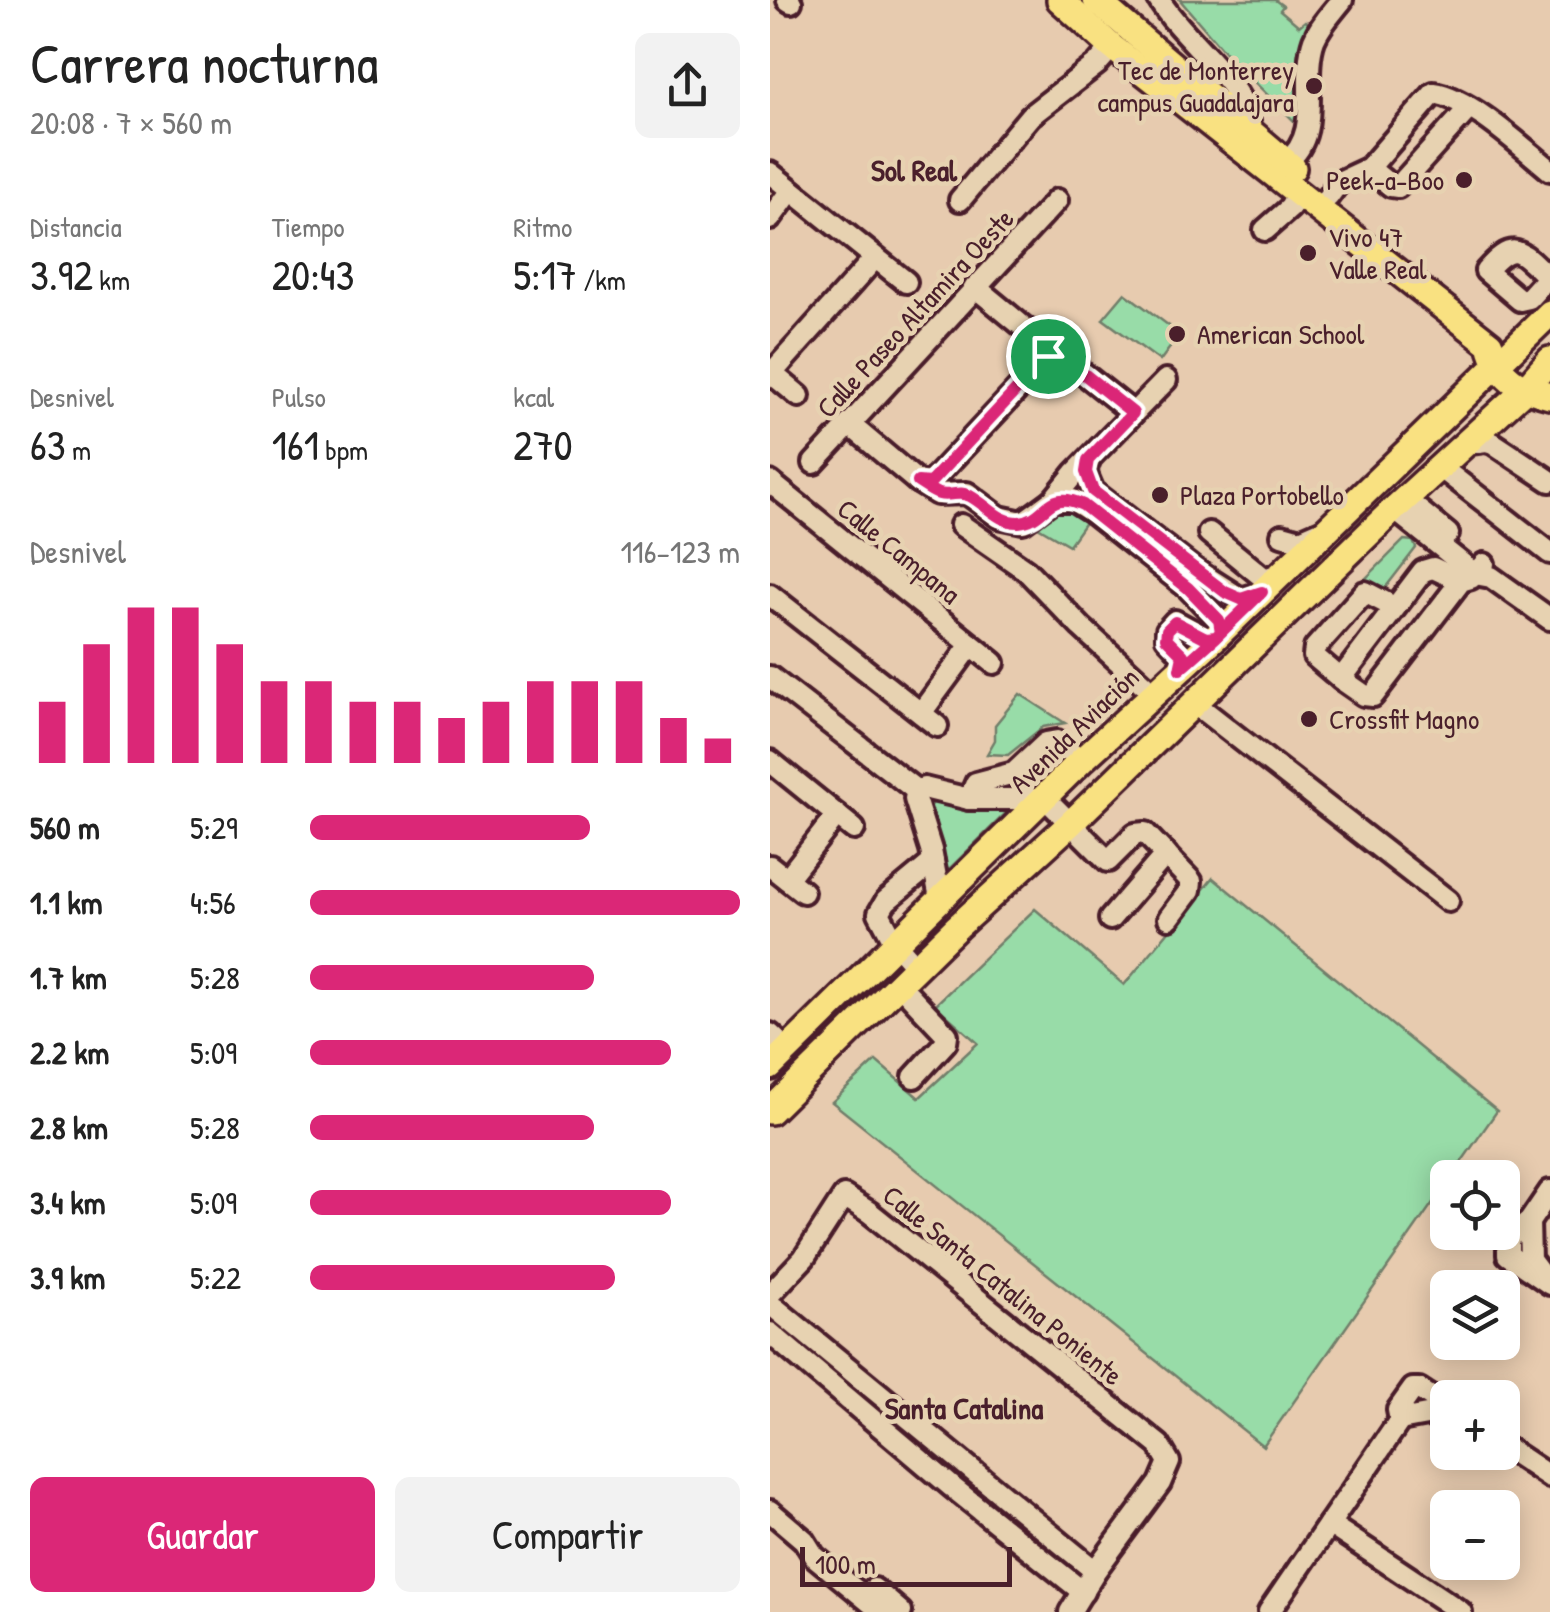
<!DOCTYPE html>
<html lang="es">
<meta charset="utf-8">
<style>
:root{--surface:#fff;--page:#f2f2f2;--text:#222;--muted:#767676;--accent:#db2777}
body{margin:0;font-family:"Patrick Hand",sans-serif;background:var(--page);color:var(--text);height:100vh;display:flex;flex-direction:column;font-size:38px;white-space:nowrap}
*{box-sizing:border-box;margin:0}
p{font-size:32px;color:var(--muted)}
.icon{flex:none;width:55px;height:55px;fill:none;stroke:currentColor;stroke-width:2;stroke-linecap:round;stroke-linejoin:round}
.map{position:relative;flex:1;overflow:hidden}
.drawer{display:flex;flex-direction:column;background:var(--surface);width:770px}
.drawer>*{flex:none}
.tools{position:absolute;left:660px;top:1160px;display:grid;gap:20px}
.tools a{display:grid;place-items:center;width:90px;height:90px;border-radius:15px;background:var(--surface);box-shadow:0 5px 25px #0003;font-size:50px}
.scale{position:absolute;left:30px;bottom:25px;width:212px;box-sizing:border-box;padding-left:10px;border:5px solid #4a1f2b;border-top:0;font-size:28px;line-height:35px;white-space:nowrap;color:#4a1f2b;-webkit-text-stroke:8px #e7d2b1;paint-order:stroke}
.pin{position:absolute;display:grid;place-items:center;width:85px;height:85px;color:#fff;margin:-42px;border:5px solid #fff;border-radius:50%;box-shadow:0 2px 10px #0007}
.round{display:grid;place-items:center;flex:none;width:105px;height:105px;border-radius:15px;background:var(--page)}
.headline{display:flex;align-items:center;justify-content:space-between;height:170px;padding:0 30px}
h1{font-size:55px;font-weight:600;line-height:75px}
.metrics{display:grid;grid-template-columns:repeat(3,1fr);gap:15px;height:170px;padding:10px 30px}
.metrics div{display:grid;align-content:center}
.metrics b{font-size:42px;font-weight:600}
.metrics small{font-size:28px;font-weight:400}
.metrics p{font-size:28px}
.chart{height:280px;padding:20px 30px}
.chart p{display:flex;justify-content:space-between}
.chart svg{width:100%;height:180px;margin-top:10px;stroke:var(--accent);stroke-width:6}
.primary-button{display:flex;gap:20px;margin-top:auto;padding:20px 30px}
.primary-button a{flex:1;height:115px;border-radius:15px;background:var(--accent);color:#fff;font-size:40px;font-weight:600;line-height:115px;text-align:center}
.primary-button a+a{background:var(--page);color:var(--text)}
ul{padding:0 30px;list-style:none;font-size:32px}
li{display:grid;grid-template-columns:160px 120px 1fr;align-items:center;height:75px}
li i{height:25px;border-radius:12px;background:var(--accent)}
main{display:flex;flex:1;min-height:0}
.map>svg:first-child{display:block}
</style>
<main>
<section class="drawer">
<div class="headline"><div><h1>Carrera nocturna</h1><p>20:08 · 7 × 560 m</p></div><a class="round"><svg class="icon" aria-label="share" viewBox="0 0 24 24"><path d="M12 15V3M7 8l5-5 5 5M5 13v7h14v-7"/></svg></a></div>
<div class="metrics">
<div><p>Distancia</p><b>3.92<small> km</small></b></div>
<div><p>Tiempo</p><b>20:43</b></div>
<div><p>Ritmo</p><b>5:17<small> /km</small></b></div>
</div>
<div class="metrics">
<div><p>Desnivel</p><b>63<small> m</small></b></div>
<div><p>Pulso</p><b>161<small> bpm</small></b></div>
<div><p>kcal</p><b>270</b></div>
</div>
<div class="chart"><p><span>Desnivel</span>116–123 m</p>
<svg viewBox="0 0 160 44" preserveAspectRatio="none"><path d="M5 44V29M15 44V15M25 44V6M35 44V6M45 44V15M55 44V24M65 44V24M75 44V29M85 44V29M95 44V33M105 44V29M115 44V24M125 44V24M135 44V24M145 44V33M155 44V38"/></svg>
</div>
<ul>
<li><b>560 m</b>5:29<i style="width:65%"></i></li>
<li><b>1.1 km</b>4:56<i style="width:100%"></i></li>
<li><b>1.7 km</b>5:28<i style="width:66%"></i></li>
<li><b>2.2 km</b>5:09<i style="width:84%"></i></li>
<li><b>2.8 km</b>5:28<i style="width:66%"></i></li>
<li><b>3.4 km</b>5:09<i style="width:84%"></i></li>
<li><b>3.9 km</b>5:22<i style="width:71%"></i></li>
</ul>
<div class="primary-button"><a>Guardar</a><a>Compartir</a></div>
</section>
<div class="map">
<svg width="780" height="1612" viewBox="0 0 780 1612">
<rect width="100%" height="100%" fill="#e7cbaf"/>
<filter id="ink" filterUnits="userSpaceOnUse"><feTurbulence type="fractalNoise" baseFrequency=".01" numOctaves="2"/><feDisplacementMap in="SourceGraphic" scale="20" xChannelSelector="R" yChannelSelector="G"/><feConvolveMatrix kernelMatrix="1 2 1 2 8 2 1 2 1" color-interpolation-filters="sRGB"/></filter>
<g filter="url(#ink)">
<g fill="#98dca8" stroke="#717e6a" stroke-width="2.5">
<path d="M410 0H505L513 6 510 10 529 26 535 21 540 24C522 52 534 94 528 125L459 57Z"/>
<polygon points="355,293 410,334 390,361 333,319"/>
<polygon points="297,508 316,521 299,545 268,527 286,511"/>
<polygon points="634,540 643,541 646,548 612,592 595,579"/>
<polygon points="250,694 295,723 273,727 238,755 217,754 225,740 225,725"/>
<path d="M167 799 240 809 173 875C166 852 145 816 167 799Z"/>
<polygon points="443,878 727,1111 493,1446 62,1102 106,1061 149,1098 208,1043 165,1005 265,909 354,985"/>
</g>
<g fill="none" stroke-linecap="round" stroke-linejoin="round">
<defs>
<g id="minor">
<polyline points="18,0 21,2"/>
<path d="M389 0C415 43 476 81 481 132"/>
<path d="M516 162C554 134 530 79 544 40 550 25 562 13 572 0"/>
<polyline points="599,168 621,186 628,187 699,108"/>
<polyline points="0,173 136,282"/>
<path d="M558 197 569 182 599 168 664 93C700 98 752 147 780 170"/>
<polyline points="190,200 260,116 327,64 342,47"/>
<polyline points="0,219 21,190"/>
<polyline points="495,230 520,208 528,193"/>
<path d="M778 277 759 298 750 300 716 271C746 237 750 252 780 279"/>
<polyline points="205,287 279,348 278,357 289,354 363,413"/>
<polyline points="0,372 29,396"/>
<polyline points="2,373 105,258"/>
<polyline points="79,424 148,482 167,494 197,493 229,517 253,522 283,500 305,473 396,380"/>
<polyline points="694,444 716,441 723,443 780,481"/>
<polyline points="319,460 315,472 323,491 424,569 471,599 491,593"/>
<polyline points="44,463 287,200"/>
<polyline points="670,467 780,553"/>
<polyline points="0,482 224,663"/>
<polyline points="148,482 160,483 278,357"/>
<polyline points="635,499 678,534"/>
<polyline points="283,500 303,500 322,512 418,588 449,620 451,632"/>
<polyline points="624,509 705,574 721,577 780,619"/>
<polyline points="191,525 256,570 311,627 384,694"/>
<polyline points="439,533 495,579 509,574"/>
<polyline points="512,535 530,540 553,530"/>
<polyline points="691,581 663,568 653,571 571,679 594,695 603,696 691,581 701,578 714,564"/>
<polyline points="0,595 167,726"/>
<polyline points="410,669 413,655 397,638 397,630 405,621 436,638 446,637"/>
<polyline points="0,677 147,791 154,788 199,799 276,799 338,861 365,834 375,833 421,881 420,890 399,918"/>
<polyline points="571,679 544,656 545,648 595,592 624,607"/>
<polyline points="424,703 678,901"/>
<polyline points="151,713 201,645"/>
<polyline points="0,761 84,829"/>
<polyline points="147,791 145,799 161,850 170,899"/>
<polyline points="199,799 206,783 244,773 276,743 287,741 311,761"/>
<polyline points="0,866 33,892"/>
<polyline points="17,879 67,815"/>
<polyline points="340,919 396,854"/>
<polyline points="146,967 125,943 109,913 116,901 163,862"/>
<polyline points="129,984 177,1035 176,1042 144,1077"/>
<polyline points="0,1034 17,1050"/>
<polyline points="780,1191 759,1222 738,1238 738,1255 780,1284"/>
<polyline points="759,1222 760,1260 772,1276"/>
<polyline points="0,1294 34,1258 74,1196 99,1212 389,1445 399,1462 390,1483 325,1571 300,1612"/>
<polyline points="5,1308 325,1571"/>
<polyline points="0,1333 182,1487 313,1592"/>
<polyline points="630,1420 678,1411"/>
<polyline points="732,1445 780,1477"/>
<polyline points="0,1511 34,1540 44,1556 112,1612"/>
<polyline points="559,1524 691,1612"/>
<polyline points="104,1589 131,1612"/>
<polyline points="499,1612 630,1420 628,1410 643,1389 649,1389 678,1408"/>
</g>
<g id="major">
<path d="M290 0 342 47 720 344C728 378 748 388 780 396"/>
<polyline points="326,0 523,168"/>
<polyline points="0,1067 311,761 446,637 780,313"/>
<polyline points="0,1111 187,927 300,824 624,509 754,390 780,360"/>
</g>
</defs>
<use href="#minor" stroke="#4a1f2b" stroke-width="28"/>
<use href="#major" stroke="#4a1f2b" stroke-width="32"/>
<use href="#minor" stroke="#e7d2b1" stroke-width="20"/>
<use href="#major" stroke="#f9e181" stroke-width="25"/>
</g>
</g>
<g fill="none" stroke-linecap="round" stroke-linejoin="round" filter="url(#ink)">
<defs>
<path id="route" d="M278 356 160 483 148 482C155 486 162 492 169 494 180 497 190 490 200 496 217 505 229 523 249 522 278 520 276 487 313 505L418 588 449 620 451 632 446 637 410 669 413 655 396 638 397 630 405 622 436 638 446 637 492 592 471 599 455 592 323 491 316 472 318 460 363 413 289 354 278 356"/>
</defs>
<use href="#route" stroke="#fff" stroke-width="20"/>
<use href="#route" stroke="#db2777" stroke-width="12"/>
</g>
<g fill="#4a1f2b" stroke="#e7d2b1" stroke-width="4">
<circle cx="544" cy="86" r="10"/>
<circle cx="694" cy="180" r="10"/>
<circle cx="538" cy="253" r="10"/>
<circle cx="407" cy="334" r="10"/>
<circle cx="390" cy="495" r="10"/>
<circle cx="539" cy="719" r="10"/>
</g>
<g text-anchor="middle" stroke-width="9" stroke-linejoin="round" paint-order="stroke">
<g font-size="28" fill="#4a1f2b" stroke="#e7d2b1" text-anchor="start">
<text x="524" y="80" text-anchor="end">Tec de Monterrey<tspan x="524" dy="32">campus Guadalajara</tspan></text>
<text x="674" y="190" text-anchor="end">Peek-a-Boo</text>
<text x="558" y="247">Vivo 47<tspan x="558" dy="32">Valle Real</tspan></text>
<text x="427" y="344">American School</text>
<text x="410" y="505">Plaza Portobello</text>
<text x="559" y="729">Crossfit Magno</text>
</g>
<g font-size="28" fill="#4a1f2b" stroke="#e7d2b1">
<text transform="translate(145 313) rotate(-47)" y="10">Calle Paseo Altamira Oeste</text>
<text transform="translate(129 551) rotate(39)" y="10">Calle Campana</text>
<text transform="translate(304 730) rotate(-44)" y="10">Avenida Aviación</text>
<text transform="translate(233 1285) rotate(39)" y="10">Calle Santa Catalina Poniente</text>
</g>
<g font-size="30" font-weight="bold" fill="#4a1f2b" stroke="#e7d2b1">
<text x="144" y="181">Sol Real</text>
<text x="194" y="1419">Santa Catalina</text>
</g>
</g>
</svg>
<div class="tools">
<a><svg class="icon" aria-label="locate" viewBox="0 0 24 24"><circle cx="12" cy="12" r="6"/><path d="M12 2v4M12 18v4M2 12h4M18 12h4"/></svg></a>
<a><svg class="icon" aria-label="layers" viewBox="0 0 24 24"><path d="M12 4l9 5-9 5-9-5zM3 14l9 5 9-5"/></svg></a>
<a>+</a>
<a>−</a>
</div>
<div class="scale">100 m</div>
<div class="pin" style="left:278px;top:356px;background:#1e9e55"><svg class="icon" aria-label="arrive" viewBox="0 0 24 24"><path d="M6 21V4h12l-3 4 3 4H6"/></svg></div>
</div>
</main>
